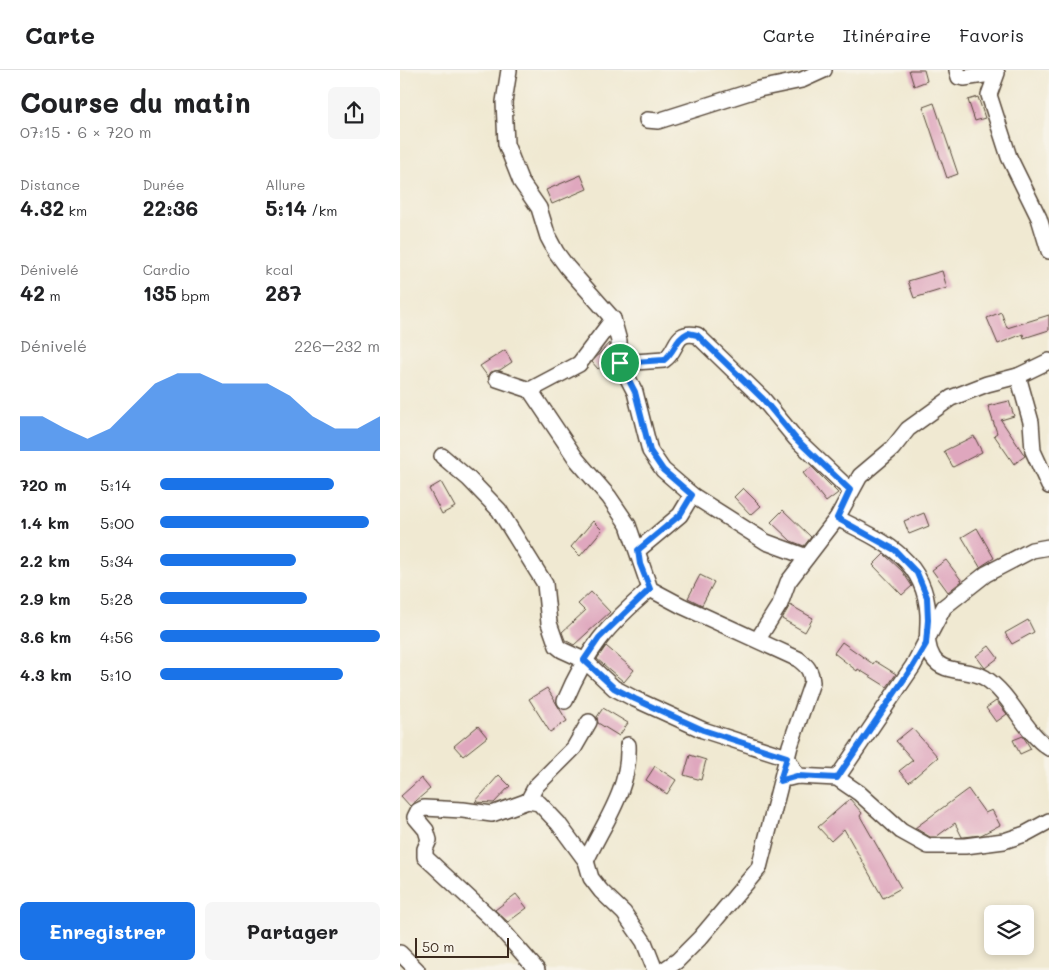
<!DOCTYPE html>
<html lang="fr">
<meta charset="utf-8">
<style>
:root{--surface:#fff;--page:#f6f6f6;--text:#202124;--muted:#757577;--line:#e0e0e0;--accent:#1a73e8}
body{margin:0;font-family:Mali,sans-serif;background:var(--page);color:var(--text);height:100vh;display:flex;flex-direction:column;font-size:19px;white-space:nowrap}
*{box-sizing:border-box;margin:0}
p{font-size:16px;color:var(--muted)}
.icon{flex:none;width:28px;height:28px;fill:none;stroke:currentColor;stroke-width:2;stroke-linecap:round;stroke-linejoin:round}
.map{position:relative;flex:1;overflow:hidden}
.panel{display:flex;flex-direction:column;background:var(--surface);width:400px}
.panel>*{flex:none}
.tools{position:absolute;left:584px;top:835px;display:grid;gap:10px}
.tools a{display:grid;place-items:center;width:50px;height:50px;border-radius:8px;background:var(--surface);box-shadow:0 2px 8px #0003;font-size:25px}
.scale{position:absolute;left:15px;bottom:12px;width:94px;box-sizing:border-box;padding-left:5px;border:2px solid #3b2a1e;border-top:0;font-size:14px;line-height:18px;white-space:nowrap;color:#3b2a1e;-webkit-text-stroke:4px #f7f3e8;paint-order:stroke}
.pin{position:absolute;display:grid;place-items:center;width:42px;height:42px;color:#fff;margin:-21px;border:2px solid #fff;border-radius:50%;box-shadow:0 1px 5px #0007}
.round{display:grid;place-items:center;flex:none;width:52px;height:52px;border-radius:8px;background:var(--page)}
.headline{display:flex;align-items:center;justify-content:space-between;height:85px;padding:0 20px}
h1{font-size:28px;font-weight:700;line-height:38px}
.stats{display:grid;grid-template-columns:repeat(3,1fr);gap:8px;height:85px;padding:5px 20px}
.stats div{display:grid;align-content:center}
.stats b{font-size:21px;font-weight:700}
.stats small{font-size:14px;font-weight:400}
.stats p{font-size:14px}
.chart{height:140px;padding:10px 20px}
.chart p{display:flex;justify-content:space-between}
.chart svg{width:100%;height:90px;margin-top:5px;fill:var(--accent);opacity:.7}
.primary-button{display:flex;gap:10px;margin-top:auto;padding:10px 20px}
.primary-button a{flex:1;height:58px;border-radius:8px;background:var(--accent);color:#fff;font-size:20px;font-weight:700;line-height:58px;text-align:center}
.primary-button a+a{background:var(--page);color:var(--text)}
ul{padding:0 20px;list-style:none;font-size:16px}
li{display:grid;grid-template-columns:80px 60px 1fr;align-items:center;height:38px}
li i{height:12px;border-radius:6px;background:var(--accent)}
header{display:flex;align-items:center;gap:30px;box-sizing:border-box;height:70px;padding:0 25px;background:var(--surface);border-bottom:1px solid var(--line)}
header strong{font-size:24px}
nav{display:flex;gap:28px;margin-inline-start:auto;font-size:18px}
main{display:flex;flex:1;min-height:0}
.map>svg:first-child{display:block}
</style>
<header>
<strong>Carte</strong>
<nav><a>Carte</a><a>Itinéraire</a><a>Favoris</a></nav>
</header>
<main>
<section class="panel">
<div class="headline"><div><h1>Course du matin</h1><p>07:15 · 6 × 720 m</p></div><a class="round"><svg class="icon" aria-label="share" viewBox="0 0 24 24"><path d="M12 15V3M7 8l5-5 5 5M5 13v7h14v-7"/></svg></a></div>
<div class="stats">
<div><p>Distance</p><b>4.32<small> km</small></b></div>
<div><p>Durée</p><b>22:36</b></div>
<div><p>Allure</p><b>5:14<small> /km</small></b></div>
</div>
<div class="stats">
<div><p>Dénivelé</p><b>42<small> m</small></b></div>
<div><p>Cardio</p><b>135<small> bpm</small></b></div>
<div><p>kcal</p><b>287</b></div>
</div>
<div class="chart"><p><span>Dénivelé</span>226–232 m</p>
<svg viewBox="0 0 160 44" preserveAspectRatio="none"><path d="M0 44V27L10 27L20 33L30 38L40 33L50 22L60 11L70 6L80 6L90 11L100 11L110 11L120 17L130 27L140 33L150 33L160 27V44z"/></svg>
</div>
<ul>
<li><b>720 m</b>5:14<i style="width:79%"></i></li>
<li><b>1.4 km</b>5:00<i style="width:95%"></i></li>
<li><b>2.2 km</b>5:34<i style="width:62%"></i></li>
<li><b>2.9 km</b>5:28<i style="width:67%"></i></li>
<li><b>3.6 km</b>4:56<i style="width:100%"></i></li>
<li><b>4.3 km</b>5:10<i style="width:83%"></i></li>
</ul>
<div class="primary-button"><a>Enregistrer</a><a>Partager</a></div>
</section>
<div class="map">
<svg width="649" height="900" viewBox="0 0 649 900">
<rect width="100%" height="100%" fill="#f7f3e8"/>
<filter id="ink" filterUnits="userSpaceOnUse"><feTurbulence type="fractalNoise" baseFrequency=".02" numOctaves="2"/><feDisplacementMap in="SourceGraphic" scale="10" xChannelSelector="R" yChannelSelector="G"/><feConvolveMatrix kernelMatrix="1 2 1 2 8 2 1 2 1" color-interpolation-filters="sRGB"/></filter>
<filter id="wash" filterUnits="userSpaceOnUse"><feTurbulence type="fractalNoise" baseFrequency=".0096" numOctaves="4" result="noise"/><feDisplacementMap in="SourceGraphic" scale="20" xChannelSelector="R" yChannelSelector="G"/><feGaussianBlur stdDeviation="1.12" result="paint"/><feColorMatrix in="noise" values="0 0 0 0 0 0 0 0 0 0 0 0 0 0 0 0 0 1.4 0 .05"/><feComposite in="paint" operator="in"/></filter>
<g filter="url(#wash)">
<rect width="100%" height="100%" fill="#f0e9d2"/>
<g id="blocks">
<g fill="#dfa7be">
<polygon points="509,0 524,0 527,11 514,16"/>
<polygon points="578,27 585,48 575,51 568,30"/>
<polygon points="534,33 558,104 547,108 523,37"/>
<polygon points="181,105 187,119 152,134 146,120"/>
<polygon points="542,201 547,218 514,228 508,211"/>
<polygon points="601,242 607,258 649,245 649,260 624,268 623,264 598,274 587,248"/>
<polygon points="209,273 210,289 198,299 192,292"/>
<polygon points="105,280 112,292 100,300 91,302 88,307 80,296"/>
<polygon points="609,331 614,346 601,350 625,386 614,394 594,365 597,363 588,336"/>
<polygon points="574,366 582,382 553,397 544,381"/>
<polygon points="412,397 438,423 426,432 403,403"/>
<polygon points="41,412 55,437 42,444 29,419"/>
<polygon points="343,418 361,436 351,445 334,427"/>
<polygon points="383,440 411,467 404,476 391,471 371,452"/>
<polygon points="524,443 529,456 509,464 504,451"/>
<polygon points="193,451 202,460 180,486 171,477"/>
<polygon points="577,458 594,488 580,497 562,467"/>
<polygon points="484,484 502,501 512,516 502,525 473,495"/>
<polygon points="546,490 562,511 548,522 532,500"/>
<polygon points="300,505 314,512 302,535 288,528"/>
<polygon points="191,522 210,542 174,575 165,570 162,562 185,541 178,534"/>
<polygon points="390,535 413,548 405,562 382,549"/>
<polygon points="628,550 634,562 612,574 605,563"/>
<polygon points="442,572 473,594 475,591 496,604 487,617 458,599 457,601 434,583"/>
<polygon points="206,576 234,600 224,612 197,589"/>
<polygon points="589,576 598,588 585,598 576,586"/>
<polygon points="147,618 167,651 150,662 129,629"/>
<polygon points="596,631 607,644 596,652 586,638"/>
<polygon points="203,638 228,653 219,666 198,653 197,647"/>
<polygon points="78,656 87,667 63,686 54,676"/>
<polygon points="512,658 538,687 509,712 499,701 513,690 496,671"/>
<polygon points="623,666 631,679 620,684 613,670"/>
<polygon points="290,685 306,690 301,710 284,705"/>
<polygon points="255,696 276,710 267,724 246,710"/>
<polygon points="99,705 110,716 94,733 75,732"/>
<polygon points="21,708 30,719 10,736 1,726"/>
<polygon points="568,719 585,743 592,740 600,755 581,765 564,767 562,767 555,753 536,767 530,767 515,758"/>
<polygon points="450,729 462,743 460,746 501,818 483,828 444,759 431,771 418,757"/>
<polygon points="116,824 127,838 108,852 95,840"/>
</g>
</g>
</g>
<g filter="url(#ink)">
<use href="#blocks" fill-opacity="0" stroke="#564739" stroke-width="1"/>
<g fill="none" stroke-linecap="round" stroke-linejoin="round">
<defs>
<g id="minor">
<polyline points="109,0 104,32 106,74 121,112 139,138 148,167 156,182 167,197 213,249 219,271 220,293 235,322 250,381 263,400 292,425 366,472 407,487"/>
<polyline points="557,0 559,7 564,8 597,3 589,25 609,87 639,148 649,181"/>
<polyline points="247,50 258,51 359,19 402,10 424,0"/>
<path d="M220 293 264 290C279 280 273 260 297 265L363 329 396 369 450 420"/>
<polyline points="618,306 631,352 633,381 649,416"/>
<path d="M97 309 130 320 177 390 209 427 228 455 250 519 282 536 398 589C407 596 411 600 412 612L390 676 359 798 300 868 277 891 264 900"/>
<polyline points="130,320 179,294 213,249"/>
<polyline points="42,386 69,409 99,440 145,514 149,553 157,576 162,580 184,590 214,618 235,629 303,660 387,687 397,706"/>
<path d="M437 448C481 470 525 488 528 544 529 560 524 573 533 588 544 605 570 598 585 608 612 625 622 660 649 678"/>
<polyline points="238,480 280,445 292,425"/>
<polyline points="358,569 380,534 388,512 437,448 460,406 492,379 508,359 551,328 587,314 618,306 649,291"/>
<path d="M165 631C187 579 207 556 250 519"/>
<polyline points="389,708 397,706 437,708 459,723 501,761 528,776 565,776 604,771 625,764 649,751"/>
<polyline points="437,708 513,596 544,537 586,504 632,480 649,477"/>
<polyline points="128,731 136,716 174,678 189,652"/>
<path d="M186 791C204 752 230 720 228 675"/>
<polyline points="0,883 17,900"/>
<polyline points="137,900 96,853 25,787 25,779 29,770 26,760 15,747 18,741 24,738 63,740 92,744 128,731 139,733 158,753 186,791 191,808 201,821 224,843 244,872 255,900"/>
</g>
</defs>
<use href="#minor" stroke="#564739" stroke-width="18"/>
<use href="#minor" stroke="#fff" stroke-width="15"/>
</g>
</g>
<g fill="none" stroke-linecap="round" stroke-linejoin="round" filter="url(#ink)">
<defs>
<path id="route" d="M288 263 297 265 363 329 396 369 450 420 437 448 495 480 517 503 527 527 528 550 526 574 513 596 437 708 397 706 380 711 387 687 303 660 235 629 214 618 184 590 199 568 250 519 240 494 238 480 280 445 292 425 263 400 250 381 235 322 220 293 264 290C275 282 275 269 288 263Z"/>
</defs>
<use href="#route" stroke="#fff" stroke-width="10"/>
<use href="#route" stroke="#1a73e8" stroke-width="6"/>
</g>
</svg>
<div class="tools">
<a><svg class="icon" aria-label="layers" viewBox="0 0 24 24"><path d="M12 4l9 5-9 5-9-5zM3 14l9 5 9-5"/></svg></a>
</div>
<div class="scale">50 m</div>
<div class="pin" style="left:220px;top:293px;background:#1e9e55"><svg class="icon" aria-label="arrive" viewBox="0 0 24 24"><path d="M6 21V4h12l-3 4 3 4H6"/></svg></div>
</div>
</main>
